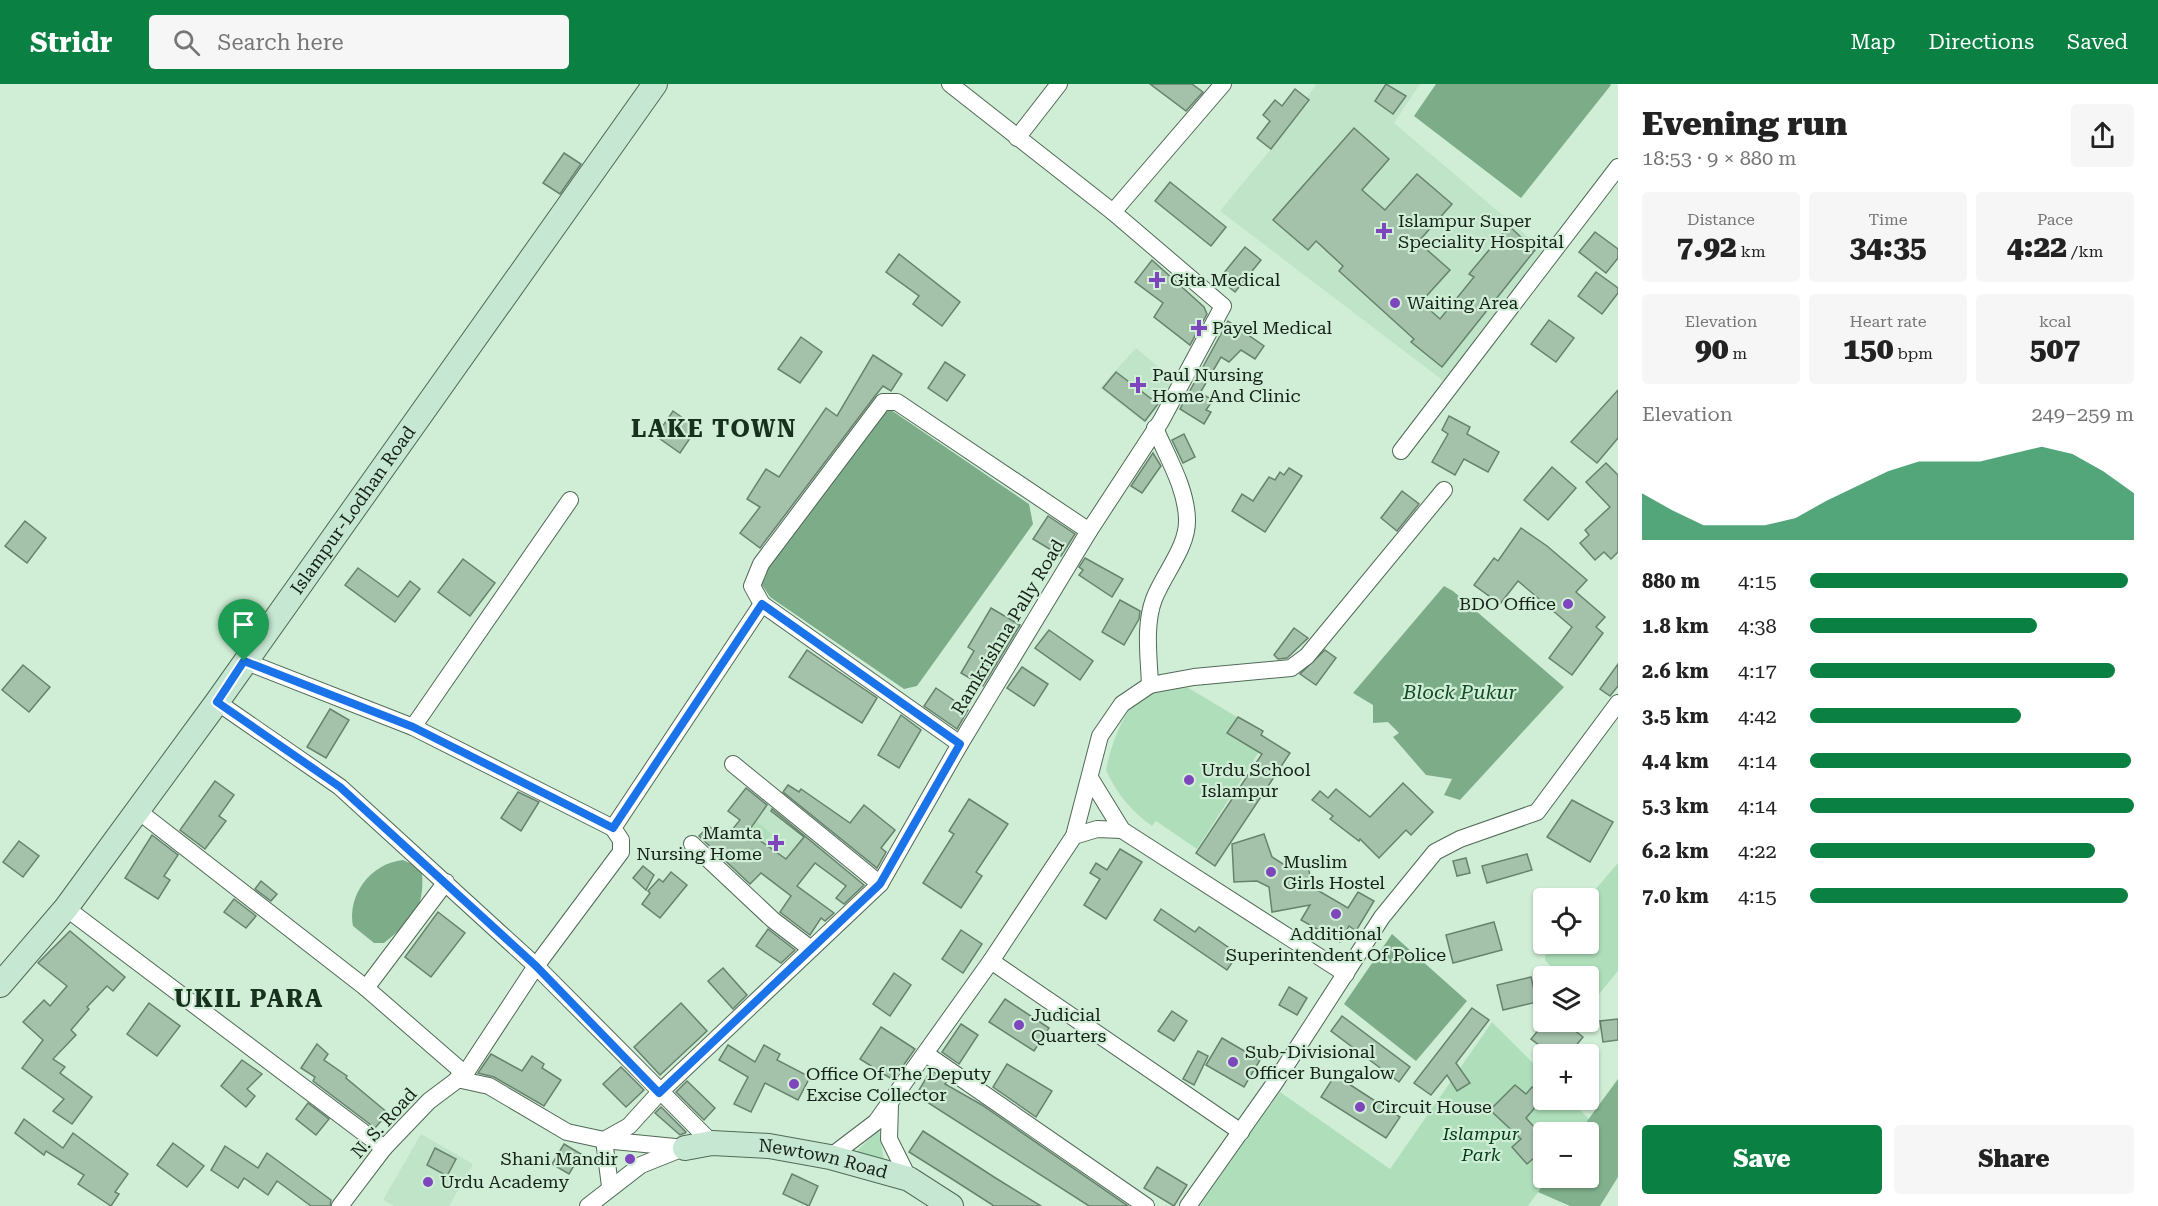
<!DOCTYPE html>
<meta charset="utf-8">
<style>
:root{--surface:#fff;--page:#f6f6f6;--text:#222;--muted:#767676;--accent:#0b8043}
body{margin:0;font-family:"Roboto Serif",serif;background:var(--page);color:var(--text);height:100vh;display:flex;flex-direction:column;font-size:22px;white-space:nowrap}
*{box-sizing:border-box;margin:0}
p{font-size:20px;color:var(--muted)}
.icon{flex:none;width:33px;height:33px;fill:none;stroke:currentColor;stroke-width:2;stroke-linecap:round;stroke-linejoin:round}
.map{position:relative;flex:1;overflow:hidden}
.drawer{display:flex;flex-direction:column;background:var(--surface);width:540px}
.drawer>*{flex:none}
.controls{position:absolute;left:1533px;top:804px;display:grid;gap:12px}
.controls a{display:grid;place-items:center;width:66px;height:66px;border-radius:6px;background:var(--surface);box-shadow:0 2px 4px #0004;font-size:30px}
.pin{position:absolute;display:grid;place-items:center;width:51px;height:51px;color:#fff;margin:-62px -26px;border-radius:50% 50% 50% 0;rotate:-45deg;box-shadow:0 0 6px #0007}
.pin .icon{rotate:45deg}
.round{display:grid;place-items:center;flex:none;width:63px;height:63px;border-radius:6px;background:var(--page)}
.headline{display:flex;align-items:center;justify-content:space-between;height:102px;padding:0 24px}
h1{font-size:33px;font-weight:800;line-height:45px}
.metrics{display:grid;grid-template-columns:repeat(3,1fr);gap:9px;height:102px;padding:6px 24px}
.metrics div{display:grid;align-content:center;border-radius:6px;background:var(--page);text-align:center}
.metrics b{font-size:30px;font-weight:800}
.metrics small{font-size:16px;font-weight:400}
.metrics p{font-size:16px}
.chart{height:168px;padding:12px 24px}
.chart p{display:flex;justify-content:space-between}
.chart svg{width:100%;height:108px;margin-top:6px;fill:var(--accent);opacity:.7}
.cta{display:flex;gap:12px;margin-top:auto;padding:12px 24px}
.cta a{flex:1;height:69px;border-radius:6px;background:var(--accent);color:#fff;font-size:24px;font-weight:800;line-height:69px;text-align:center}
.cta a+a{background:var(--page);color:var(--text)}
ul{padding:0 24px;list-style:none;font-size:20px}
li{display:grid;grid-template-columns:96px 72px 1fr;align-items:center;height:45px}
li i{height:15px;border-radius:8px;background:var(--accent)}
header{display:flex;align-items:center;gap:36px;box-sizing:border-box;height:84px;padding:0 30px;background:var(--accent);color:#fff}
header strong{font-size:28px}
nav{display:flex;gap:33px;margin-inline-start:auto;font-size:21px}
.search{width:420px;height:54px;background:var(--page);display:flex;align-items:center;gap:15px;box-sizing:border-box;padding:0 21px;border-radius:6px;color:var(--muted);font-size:22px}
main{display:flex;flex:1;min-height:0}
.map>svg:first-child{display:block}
</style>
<header>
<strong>Stridr</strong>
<div class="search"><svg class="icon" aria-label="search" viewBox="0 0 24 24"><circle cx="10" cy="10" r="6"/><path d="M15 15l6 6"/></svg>Search here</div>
<nav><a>Map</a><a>Directions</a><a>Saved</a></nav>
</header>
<main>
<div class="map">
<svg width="1618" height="1122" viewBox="0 0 1618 1122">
<rect width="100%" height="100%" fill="#d0eed6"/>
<g fill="#bfe4c8">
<polygon points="1316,0 1420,0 1394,39 1545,167 1445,298 1220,127 1271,65 1257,54 1269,38 1263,31 1274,17 1283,22 1307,14"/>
<polygon points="1136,264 1176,298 1145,339 1100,304"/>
<polygon points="747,702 828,763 790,811 770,796 767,786 725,754 739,736 728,727"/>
<polygon points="421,1050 473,1080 449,1122 394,1122 383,1116"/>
</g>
<g fill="#afdfba">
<path d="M1185 602 1237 633 1228 649 1259 668 1197 765 1156 737 1152 742C1130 726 1117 710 1106 686 1111 661 1124 621 1148 608 1157 603 1175 604 1185 602Z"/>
<polygon points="757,738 772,750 765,758 751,747"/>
<polygon points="1618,779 1618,887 1593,917 1589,917 1588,892 1559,892 1545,876 1546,865 1550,860 1588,860 1588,814"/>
<polygon points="1492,938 1543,989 1544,1016 1570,1016 1589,1035 1579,1048 1544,1048 1544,1094 1548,1094 1528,1122 1197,1122 1280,1008 1390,1085"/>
<polygon points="879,1045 884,1077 854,1070"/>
</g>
<polygon fill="#81b28d" points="1618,995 1618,1093 1600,1122 1570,1122 1538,1108 1548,1094 1588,1094 1588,1048 1579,1048"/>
<g fill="#7cad88">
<polygon points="1436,0 1610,0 1611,1 1521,114 1414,32"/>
<polygon points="891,326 1029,420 1033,440 917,602 904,605 770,513 762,501 763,485 882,329"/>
<polygon points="1444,502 1453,507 1564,603 1460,716 1444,711 1452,695 1426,691 1393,653 1399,649 1388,638 1373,639 1373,621 1353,609"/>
<path d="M403 776 416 782 422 789C425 826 411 837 384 859H374L353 842C347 811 371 779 403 776Z"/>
<polygon points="1392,850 1467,917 1416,977 1344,920"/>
</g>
<g fill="#a4c1aa" stroke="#67826d" stroke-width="1.5">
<polygon points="1150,0 1192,0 1203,8 1186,27"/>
<polygon points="1386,0 1406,12 1393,30 1375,17"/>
<polygon points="1295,5 1309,16 1271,65 1257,54 1270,37 1263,31 1275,16 1282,22"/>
<polygon points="1354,44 1389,75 1362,106 1385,126 1417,90 1452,120 1418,158 1450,186 1421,218 1440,235 1474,193 1469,190 1509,142 1535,166 1442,283 1411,258 1414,255 1339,187 1343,182 1316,157 1308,166 1273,136"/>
<polygon points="564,69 581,80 560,110 543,99"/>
<polygon points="1170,98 1226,143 1211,162 1155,117"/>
<polygon points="1595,148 1618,165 1618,174 1606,189 1579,168"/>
<polygon points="1245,163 1261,176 1235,208 1219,195"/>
<polygon points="899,170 960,218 942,242 913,220 919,212 886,188"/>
<polygon points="1152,176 1204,223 1207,230 1190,261 1154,233 1163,219 1135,198"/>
<polygon points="1596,188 1618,204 1618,209 1602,230 1578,212"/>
<polygon points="1549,236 1574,254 1556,278 1531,260"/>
<polygon points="1228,237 1264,262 1255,275 1241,266 1229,278 1221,273 1200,309 1213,316 1206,326 1211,328 1204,340 1180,325"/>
<polygon points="801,253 822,268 800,299 778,285"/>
<polygon points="873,271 902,290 891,307 883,302 875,312 760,464 740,449 760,423 747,415 766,385 779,393 826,324 837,332"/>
<polygon points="945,278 965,291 947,317 928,304"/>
<polygon points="1116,288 1158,320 1145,337 1103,304"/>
<polygon points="1618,306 1618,354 1597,379 1571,358"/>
<polygon points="673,327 697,344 680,369 656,352"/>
<polygon points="1449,332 1470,343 1467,350 1499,368 1488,388 1464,375 1455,391 1432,378 1448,350 1442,346"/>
<polygon points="1184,350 1195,373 1183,379 1172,356"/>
<polygon points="1153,369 1161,382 1142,409 1131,402"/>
<polygon points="1606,379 1618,391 1618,468 1611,475 1604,468 1595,476 1580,459 1589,451 1585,446 1610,423 1586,398"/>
<polygon points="1552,383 1576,404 1548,436 1524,416"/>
<polygon points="1289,384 1302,392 1265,448 1232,427 1242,410 1253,417 1269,393 1275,396 1280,388 1284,391"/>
<polygon points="1402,407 1419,420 1397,447 1381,434"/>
<polygon points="1048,432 1075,450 1061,472 1033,455"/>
<polygon points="25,437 46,454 27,479 5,462"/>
<polygon points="1521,444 1547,462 1587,496 1576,508 1605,533 1596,543 1603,549 1572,591 1549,574 1572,543 1518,497 1500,520 1474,501 1494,474 1498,477"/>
<polygon points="1085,474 1123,495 1112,513 1079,491 1083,486 1079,483"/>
<polygon points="463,475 495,499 470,532 438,508"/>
<polygon points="358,484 398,513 410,497 420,505 395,538 345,501"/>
<polygon points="1120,516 1140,527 1139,535 1124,561 1102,548"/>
<polygon points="991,524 1020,541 983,602 961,589 974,567 968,563"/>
<polygon points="1294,544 1308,554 1287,574 1278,575 1274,571"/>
<polygon points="1049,546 1093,577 1080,596 1035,564"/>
<polygon points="807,566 877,614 862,639 789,593"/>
<polygon points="1325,566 1336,574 1316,601 1300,590"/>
<polygon points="1618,580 1618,602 1610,612 1600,605"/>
<polygon points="23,581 50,603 29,628 2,606"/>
<polygon points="1022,583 1048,600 1034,622 1007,604"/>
<polygon points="936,604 968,626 957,645 924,622"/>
<polygon points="330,625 349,636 326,674 307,663"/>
<polygon points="901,631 921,646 899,684 878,671"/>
<polygon points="1238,633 1263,647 1261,651 1290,669 1215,782 1196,769 1262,670 1227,649"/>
<polygon points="215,697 234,711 219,732 226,737 205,765 180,746"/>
<polygon points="1403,699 1433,728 1411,751 1406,746 1379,774 1360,755 1359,757 1330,735 1333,732 1312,716 1320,707 1328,714 1336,705 1370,733"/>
<polygon points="788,701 799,708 801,705 850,739 864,721 895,746 881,764 886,768 877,784 783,708"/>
<polygon points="746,704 767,721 748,748 786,775 804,753 771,727 772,725 864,801 844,820 836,814 846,802 815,779 797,802 834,829 825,837 821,834 810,851 780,828 791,812 761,789 750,800 699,752 709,742 724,756 740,736 728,727"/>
<polygon points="518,708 539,718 521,747 501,734"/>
<polygon points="969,715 1008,740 976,788 982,792 961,824 923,799 954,750 949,747"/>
<polygon points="1572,716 1613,738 1590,778 1547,753"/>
<polygon points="1264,750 1272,773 1283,780 1307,776 1312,803 1348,824 1358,808 1374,817 1356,847 1349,842 1340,858 1301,836 1310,821 1272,828 1269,803 1257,797 1234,798 1232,760"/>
<polygon points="152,751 178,771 164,792 170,796 158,815 125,794"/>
<polygon points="19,757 39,772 23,793 3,778"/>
<polygon points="1120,765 1142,778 1106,835 1084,821 1100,795 1090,789 1096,779 1107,786"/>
<polygon points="1527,770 1532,786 1487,799 1482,782"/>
<polygon points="1466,774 1470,789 1457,792 1453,777"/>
<polygon points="643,782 654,791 646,806 633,794"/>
<polygon points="671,788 687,801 660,834 642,820 650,809 648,807 659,795 663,798"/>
<polygon points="261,797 277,810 271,817 255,805"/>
<polygon points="234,815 256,832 246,844 224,828"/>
<polygon points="1161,825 1195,848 1199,843 1238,870 1227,886 1154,836"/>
<polygon points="438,828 465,849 431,893 405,873"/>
<polygon points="1494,838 1502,866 1453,879 1446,851"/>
<polygon points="768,845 795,866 781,879 756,862"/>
<polygon points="961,846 982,860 963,889 942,875"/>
<polygon points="70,847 125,893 113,907 107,902 87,923 89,925 71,946 76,951 53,975 65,983 60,989 92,1013 72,1040 53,1027 64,1015 22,984 43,956 23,938 44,916 50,922 67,902 38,879"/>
<polygon points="723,884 747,911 733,925 708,897"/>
<polygon points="894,889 911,901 890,932 873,920"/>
<polygon points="1531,893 1537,918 1503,926 1497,901"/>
<polygon points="1289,903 1307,914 1297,931 1279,921"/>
<polygon points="1005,915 1049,944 1034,967 989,938"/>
<polygon points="149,919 180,942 157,972 127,950"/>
<polygon points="681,919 707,947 660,991 634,963"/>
<polygon points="1472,924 1489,936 1456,979 1470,999 1457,1007 1447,991 1431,1011 1414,999"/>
<polygon points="1172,927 1187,937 1174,957 1158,947"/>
<polygon points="1342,932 1410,983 1399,998 1331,947"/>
<polygon points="1618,935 1618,956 1603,958 1600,937"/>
<polygon points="1545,938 1564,938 1583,953 1569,970 1551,970 1531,955"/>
<polygon points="961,940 978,951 959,980 942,968"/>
<polygon points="881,943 915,965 893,996 860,975"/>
<polygon points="1222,954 1260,976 1244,1003 1206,981"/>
<polygon points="317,960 328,970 324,976 347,992 346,994 388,1029 375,1044 313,997 315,993 301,984"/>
<polygon points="728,961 755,978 764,961 780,970 777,976 810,993 798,1016 765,999 751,1028 734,1020 748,993 719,976"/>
<polygon points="1198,967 1208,972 1194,1001 1183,995"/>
<polygon points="491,970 522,987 532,972 544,980 542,984 561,996 544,1022 494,993 478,989"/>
<polygon points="242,976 262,990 247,1005 255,1012 246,1023 221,1002"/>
<polygon points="1007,980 1052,1007 1036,1033 993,1003"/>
<polygon points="621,983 644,1006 626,1023 603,1000"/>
<polygon points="931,986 947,997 945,1000 982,1021 1128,1122 1089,1122 916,1011"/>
<polygon points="1335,991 1400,1033 1386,1054 1321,1013"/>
<polygon points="687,997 715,1024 704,1036 676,1008"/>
<polygon points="1515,1001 1526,1010 1532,1003 1544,1013 1526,1034 1544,1054 1544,1065 1527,1080 1512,1063 1521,1055 1490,1026"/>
<polygon points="308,1019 329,1035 316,1051 296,1035"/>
<polygon points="661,1023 686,1048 685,1049 680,1051 655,1029"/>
<polygon points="24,1035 63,1064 73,1049 128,1090 115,1108 119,1110 111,1122 78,1100 84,1091 46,1067 44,1071 15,1049"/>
<polygon points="923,1047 994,1093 1041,1122 994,1122 952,1095 909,1068"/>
<polygon points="173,1059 204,1082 187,1103 157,1081"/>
<polygon points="564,1060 581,1070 569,1090 552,1080"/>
<polygon points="225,1062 258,1084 267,1069 331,1116 330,1122 311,1122 277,1097 268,1111 244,1094 238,1104 211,1086"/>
<polygon points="435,1064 456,1075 447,1092 427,1081"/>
<polygon points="1157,1083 1187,1101 1174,1122 1144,1104"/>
<polygon points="792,1090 818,1102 809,1122 783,1110"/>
</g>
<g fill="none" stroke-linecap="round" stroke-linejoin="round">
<defs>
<g id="street">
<polyline points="1017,54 1059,0"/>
<polyline points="1113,128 1223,0"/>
<polyline points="1401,367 1618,83"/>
<polyline points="244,577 413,643 613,744"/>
<polyline points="1150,601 1194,593 1291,584 1307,572 1444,406"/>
<polyline points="217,618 340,703 536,882 621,768 621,756 613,744 762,520"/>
<polyline points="413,643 570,416"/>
<polyline points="960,660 762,520 752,502 761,480 883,318 897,318 1089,447"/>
<polyline points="733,680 880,800"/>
<polyline points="1090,694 1122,746 1346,890"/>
<polyline points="137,726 366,904 465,990"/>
<polyline points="1074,752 1097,745 1122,746"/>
<polyline points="692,760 773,836 811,865"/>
<polyline points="66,824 384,1064"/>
<polyline points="991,877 1241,1048"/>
<polyline points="366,904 446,798"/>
<polyline points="926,970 1146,1122"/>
<polyline points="457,995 489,1002 567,1048 604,1056 685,1064"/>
<polyline points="890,1021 889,1055 909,1095"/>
<path d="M830 1073 876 1038 991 877 1074 752 1100 652 1122 620 1150 601C1149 574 1144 541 1154 515 1164 489 1188 463 1187 435 1186 403 1167 373 1155 344"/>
<polyline points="610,1102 604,1056 629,1042 659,1009 880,800 960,660 1089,447 1161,337 1223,222 1113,128 950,0"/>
<polyline points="340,1122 384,1064 429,1017 465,990 536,882 712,1059"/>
<polyline points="588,1122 641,1081 681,1065"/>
<polyline points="1188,1122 1274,1000 1382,833 1435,768 1460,755 1537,728 1618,619"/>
</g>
<g id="secondary">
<path id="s1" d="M0 901 66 824 217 618 655 0"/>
<path id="s2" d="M685 1064 712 1059 769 1062 830 1073 909 1095 951 1122"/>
</g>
</defs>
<use href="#street" stroke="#506a56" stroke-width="18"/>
<use href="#secondary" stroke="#506a56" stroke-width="26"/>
<use href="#street" stroke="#fff" stroke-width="16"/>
<use href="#secondary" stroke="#c6e7d2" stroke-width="24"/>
</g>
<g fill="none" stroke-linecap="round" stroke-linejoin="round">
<defs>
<polygon id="route" points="762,520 960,660 880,800 659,1009 536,882 340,703 217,618 244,577 413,643 613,744"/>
</defs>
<use href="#route" stroke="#fff" stroke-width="12"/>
<use href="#route" stroke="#1a73e8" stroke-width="8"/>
</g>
<g fill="#7d46bd" stroke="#d0eed6" stroke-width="2">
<path d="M1381 138h6v6h6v6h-6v6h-6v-6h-6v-6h6z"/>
<path d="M1154 187h6v6h6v6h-6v6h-6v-6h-6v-6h6z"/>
<circle cx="1395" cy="219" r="6"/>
<path d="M1196 235h6v6h6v6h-6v6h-6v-6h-6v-6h6z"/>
<path d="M1135 292h6v6h6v6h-6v6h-6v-6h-6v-6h6z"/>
<circle cx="1568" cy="520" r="6"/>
<circle cx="1189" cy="696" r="6"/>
<path d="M773 750h6v6h6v6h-6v6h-6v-6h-6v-6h6z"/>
<circle cx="1271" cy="788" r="6"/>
<circle cx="1336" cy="830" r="6"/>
<circle cx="1019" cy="941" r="6"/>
<circle cx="1233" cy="978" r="6"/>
<circle cx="794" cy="1000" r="6"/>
<circle cx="1360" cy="1023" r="6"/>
<circle cx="630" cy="1075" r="6"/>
<circle cx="428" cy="1098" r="6"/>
</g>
<g text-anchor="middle" stroke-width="4.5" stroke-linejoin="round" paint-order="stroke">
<g font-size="18" fill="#162119" stroke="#d0eed6" text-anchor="start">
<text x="1398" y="143">Islampur Super<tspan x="1398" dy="21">Speciality Hospital</tspan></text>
<text x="1170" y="202">Gita Medical</text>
<text x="1407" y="225">Waiting Area</text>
<text x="1212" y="250">Payel Medical</text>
<text x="1152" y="297">Paul Nursing<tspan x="1152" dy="21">Home And Clinic</tspan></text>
<text x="1556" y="526" text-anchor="end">BDO Office</text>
<text x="1201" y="692">Urdu School<tspan x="1201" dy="21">Islampur</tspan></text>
<text x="762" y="755" text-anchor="end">Mamta<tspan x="762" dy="21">Nursing Home</tspan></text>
<text x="1283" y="784">Muslim<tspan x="1283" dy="21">Girls Hostel</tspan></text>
<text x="1336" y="856" text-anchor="middle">Additional<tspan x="1336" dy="21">Superintendent Of Police</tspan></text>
<text x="1031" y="937">Judicial<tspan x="1031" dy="21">Quarters</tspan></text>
<text x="1245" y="974">Sub-Divisional<tspan x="1245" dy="21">Officer Bungalow</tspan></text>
<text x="806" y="996">Office Of The Deputy<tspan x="806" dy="21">Excise Collector</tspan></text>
<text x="1372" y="1029">Circuit House</text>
<text x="618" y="1081" text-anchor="end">Shani Mandir</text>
<text x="440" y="1104">Urdu Academy</text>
</g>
<g font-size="18" fill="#162119" stroke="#d0eed6">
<text dy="6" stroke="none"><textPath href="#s1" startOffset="592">Islampur-Lodhan Road</textPath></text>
<text transform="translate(1008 543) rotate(-59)" y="6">Ramkrishna Pally Road</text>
<text transform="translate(384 1039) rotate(-48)" y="6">N. S. Road</text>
<text dy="6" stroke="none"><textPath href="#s2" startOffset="140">Newtown Road</textPath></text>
</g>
<g font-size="18" font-style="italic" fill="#003b19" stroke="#d0eed6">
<text x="1481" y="1056">Islampur<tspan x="1481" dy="21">Park</tspan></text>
</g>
<g font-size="20" font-style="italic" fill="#124b27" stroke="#d0eed6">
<text x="1460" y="615">Block Pukur</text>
</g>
<g font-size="24" font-weight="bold" letter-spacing="1.5" fill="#18311f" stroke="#d0eed6">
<text x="714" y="353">LAKE TOWN</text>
<text x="249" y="923">UKIL PARA</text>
</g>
</g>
</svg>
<div class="controls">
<a><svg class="icon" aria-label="locate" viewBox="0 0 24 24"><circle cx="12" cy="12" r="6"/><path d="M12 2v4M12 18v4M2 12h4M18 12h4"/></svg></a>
<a><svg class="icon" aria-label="layers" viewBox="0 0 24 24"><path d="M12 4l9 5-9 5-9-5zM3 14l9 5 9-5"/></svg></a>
<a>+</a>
<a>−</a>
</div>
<div class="pin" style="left:244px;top:577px;background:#1e9e55"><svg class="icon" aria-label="arrive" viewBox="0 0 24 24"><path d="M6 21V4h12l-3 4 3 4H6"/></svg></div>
</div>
<section class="drawer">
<div class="headline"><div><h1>Evening run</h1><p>18:53 · 9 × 880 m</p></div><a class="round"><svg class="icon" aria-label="share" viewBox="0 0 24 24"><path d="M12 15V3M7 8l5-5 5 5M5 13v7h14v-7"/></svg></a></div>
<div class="metrics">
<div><p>Distance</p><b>7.92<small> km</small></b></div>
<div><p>Time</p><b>34:35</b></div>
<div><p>Pace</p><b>4:22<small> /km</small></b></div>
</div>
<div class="metrics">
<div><p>Elevation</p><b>90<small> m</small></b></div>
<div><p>Heart rate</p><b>150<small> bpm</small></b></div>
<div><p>kcal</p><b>507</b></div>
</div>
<div class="chart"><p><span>Elevation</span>249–259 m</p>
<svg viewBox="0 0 160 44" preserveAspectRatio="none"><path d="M0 44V25L10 32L20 38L30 38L40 38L50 35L60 28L70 22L80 16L90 12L100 12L110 12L120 9L130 6L140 9L150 16L160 25V44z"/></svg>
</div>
<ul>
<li><b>880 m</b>4:15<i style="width:98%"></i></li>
<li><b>1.8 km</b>4:38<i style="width:70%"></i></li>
<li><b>2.6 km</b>4:17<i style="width:94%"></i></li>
<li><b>3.5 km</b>4:42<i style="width:65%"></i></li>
<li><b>4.4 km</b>4:14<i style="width:99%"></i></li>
<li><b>5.3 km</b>4:14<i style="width:100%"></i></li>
<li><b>6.2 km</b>4:22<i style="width:88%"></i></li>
<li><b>7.0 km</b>4:15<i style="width:98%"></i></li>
</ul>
<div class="cta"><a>Save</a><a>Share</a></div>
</section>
</main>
